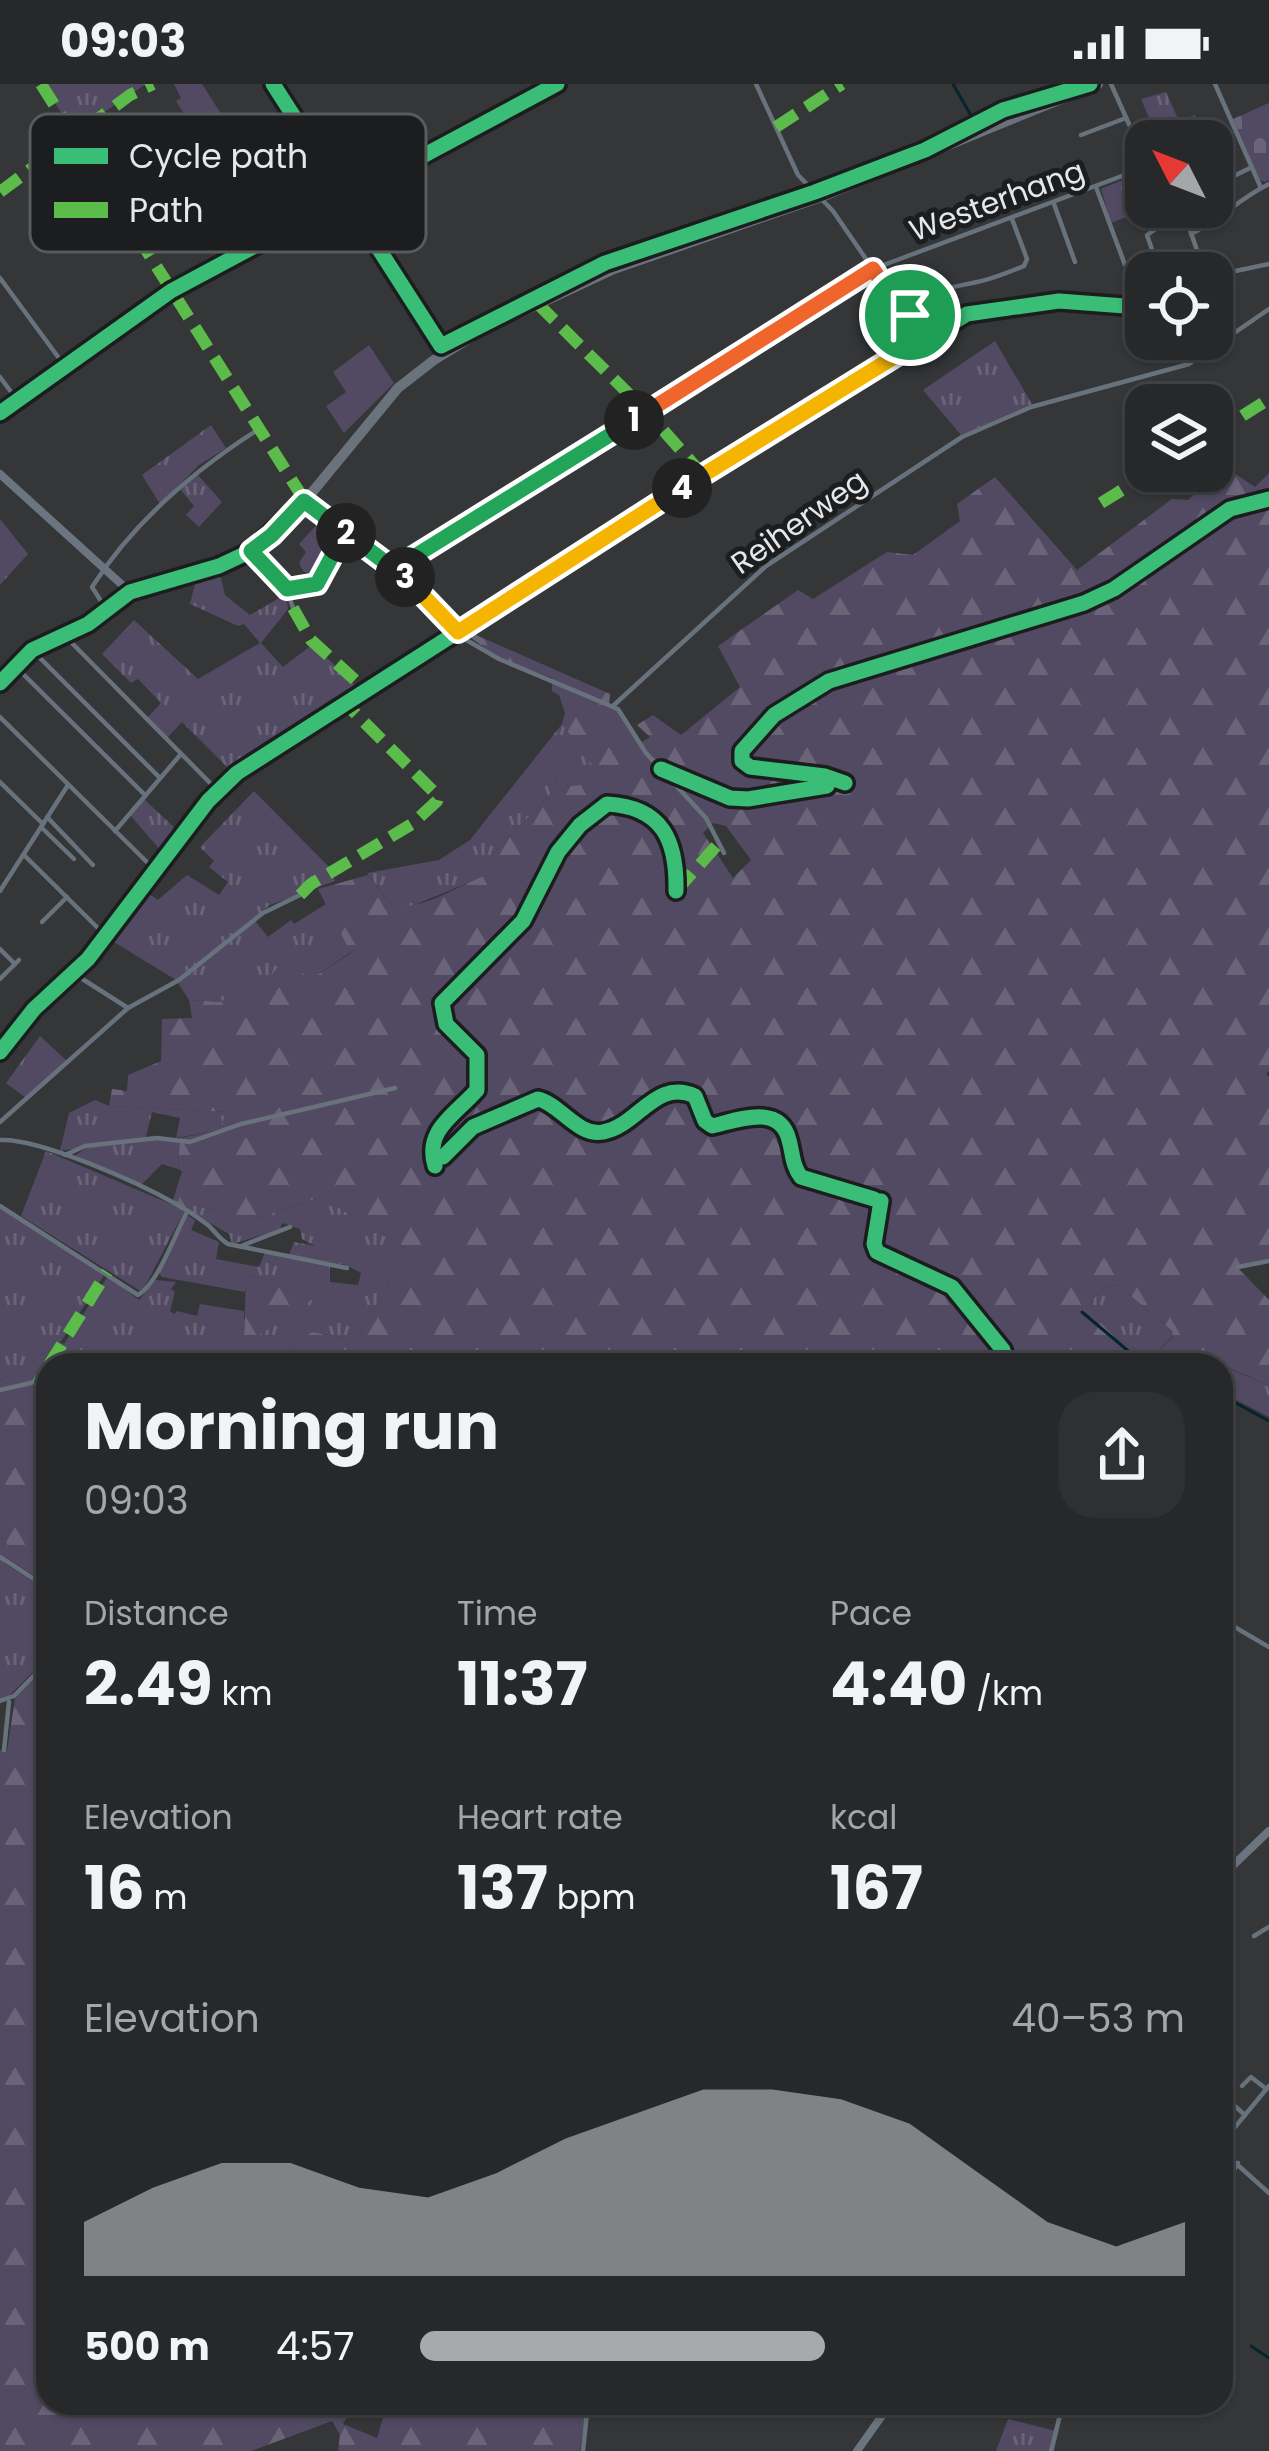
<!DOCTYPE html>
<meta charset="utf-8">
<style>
:root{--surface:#27282a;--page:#2f3032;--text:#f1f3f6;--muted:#a4a6a8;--line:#434447;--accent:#a8a9ac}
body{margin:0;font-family:Poppins,sans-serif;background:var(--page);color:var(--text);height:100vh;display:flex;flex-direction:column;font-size:45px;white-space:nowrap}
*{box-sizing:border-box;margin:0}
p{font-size:39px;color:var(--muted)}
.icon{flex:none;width:66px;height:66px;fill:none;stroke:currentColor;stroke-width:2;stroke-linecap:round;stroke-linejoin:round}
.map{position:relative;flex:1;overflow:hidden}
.drawer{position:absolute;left:36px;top:1269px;width:1197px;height:1062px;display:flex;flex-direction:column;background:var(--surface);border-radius:36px;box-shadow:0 3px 9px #0004,0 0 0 3px var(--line)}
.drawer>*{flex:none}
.needle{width:78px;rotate:312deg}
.buttons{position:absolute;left:1125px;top:36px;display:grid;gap:24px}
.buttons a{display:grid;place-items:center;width:108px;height:108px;border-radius:24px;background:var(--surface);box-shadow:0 3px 9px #0004,0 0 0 3px var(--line);font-size:60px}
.pin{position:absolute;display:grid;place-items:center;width:102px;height:102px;color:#fff;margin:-51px;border:6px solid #fff;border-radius:50%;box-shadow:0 3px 12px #0007}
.km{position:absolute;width:60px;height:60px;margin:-30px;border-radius:50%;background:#222;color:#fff;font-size:33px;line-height:60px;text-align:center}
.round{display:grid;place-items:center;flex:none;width:126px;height:126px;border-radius:36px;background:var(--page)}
.headline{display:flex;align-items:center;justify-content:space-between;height:204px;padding:0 48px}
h1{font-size:66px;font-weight:700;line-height:90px}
.stats{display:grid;grid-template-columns:repeat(3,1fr);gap:18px;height:204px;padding:12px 48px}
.stats div{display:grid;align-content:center}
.stats b{font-size:60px;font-weight:700}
.stats small{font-size:33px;font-weight:400}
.stats p{font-size:33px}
.chart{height:336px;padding:24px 48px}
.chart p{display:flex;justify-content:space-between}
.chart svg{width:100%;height:216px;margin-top:12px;fill:var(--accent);opacity:.7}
ul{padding:0 48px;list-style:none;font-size:39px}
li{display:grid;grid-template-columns:192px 144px 1fr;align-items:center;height:90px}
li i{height:30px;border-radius:15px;background:var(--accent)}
.status{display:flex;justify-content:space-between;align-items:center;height:84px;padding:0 60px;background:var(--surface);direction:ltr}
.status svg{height:33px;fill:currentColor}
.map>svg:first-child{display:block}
</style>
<div class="status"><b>09:03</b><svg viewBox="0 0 49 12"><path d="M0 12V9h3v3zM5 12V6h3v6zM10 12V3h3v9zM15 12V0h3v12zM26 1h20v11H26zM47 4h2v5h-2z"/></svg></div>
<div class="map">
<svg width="1269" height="2367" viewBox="0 0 1269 2367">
<defs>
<pattern id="grass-tufts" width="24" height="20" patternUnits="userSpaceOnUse" patternTransform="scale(3)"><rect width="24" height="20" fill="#514a62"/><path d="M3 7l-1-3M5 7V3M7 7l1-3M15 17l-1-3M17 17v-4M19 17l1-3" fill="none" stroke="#6a6479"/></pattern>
<pattern id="forest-firs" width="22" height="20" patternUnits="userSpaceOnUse" patternTransform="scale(3)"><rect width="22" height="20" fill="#514a62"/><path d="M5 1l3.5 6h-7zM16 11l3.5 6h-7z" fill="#6a6479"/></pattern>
<pattern id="cemetery-stones" width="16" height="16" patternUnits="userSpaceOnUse" patternTransform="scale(3)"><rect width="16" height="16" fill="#514a62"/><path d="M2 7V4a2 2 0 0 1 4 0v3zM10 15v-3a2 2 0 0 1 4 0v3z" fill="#6a6479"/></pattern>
</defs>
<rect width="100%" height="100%" fill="#343638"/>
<g fill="url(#grass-tufts)">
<polygon points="44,0 146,0 73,49"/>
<polygon points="174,0 202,0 291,139 261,155 176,17 181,14"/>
<polygon points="1166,8 1179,37 1195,31 1206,57 1175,57 1173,53 1159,57 1141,15"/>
<polygon points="1137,90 1149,124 1111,139 1101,105"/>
<polygon points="995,257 1032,320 961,351 923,306"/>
<polygon points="211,341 226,364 199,381 160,420 142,391"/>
<polygon points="196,389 222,418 199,443 186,431 194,422 180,405"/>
<polygon points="323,434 341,452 320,491 304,488 299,479 306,468 299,460"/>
<polygon points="0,435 28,470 0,501"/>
<polygon points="219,486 225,511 250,531 286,510 288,525 261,559 283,583 313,560 360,606 232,688 182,638 167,654 147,634 161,619 138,595 131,599 102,570 134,536 198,595 260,559 244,540 238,542 190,520 196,495"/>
<polygon points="562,640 597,686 580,701 559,703 556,693 542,682 554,707 487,776 487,791 407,824 392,822 367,789 439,776 470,756"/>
<polygon points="254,707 330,784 335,797 270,821 176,896 109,855 146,808 158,816 187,791 219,811 228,798 209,783 214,777 200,763"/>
<polygon points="144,715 177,746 161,767 130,731"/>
<polygon points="326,820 351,868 305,899 263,902 222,918 189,916 178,899 255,837 268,853 291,836 294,840"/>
<polygon points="40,952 67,977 26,1014 6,999"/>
<polygon points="95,1016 109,1022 227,1028 220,1046 176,1054 180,1034 152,1028 146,1053 60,1067 69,1029"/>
<polygon points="157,1055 180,1058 178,1085 162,1080 140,1102 73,1073 86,1064"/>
<polygon points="46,1067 180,1124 184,1128 142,1208 21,1132"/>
<polygon points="321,1113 403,1162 385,1208 357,1256 312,1248 262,1281 196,1281 64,1260 108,1192 139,1216 156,1196 176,1198 171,1205 175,1208 170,1227 174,1230 177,1227 197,1232 200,1220 244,1227 244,1252 322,1209 247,1191 245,1208 162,1193 159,1189 187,1131 195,1136 191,1146 219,1158 216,1175 259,1183 265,1168 330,1182 330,1198 358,1201 361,1189 346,1181 289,1171 294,1158 315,1162 302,1155 300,1145 282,1139 280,1146 232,1160 229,1150 189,1127 193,1121 255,1135"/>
<polygon points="0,1123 102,1187 103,1193 60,1259 0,1297"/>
<path d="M1118 1201 1172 1247 1173 1252 1154 1271C1131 1270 1094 1241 1091 1217L1105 1203Z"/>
<polygon points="1221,1282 1269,1301 1269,1333 1221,1308"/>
<polygon points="0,1453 14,1462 4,1479 48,1507 48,1573 7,1614 0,1614"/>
<polygon points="1065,2319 1054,2367 996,2367 1008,2335 1056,2347"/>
</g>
<g fill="url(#forest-firs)" fill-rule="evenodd">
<path d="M1225 383 1255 403 1269 389V987L1266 990 1269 993V1176L1237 1183 1269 1216V1301L1221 1281H1147L1132 1276 1126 1281H262L312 1248 357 1256 385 1208 403 1162 321 1113 255 1135 193 1121 189 1127 173 1116 182 1087 178 1085 180 1054 220 1046 226 1028 109 1022 112 1005 127 1007 128 991 161 977 162 935 192 934 189 916 222 918 237 897 263 902 280 880 301 883 306 898 351 869 318 805 368 791 392 822C425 826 456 802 487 791V776L553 708 545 698 542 681 556 693 559 703 580 701 584 693 596 686 562 640 565 629 559 611 552 607V594L499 574 464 549 467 547 610 610 609 621 617 626 639 660 650 653 637 641 653 631 681 651 740 603 718 562 798 506 813 515 887 468 913 471 960 437 957 420 995 393 1077 486 1172 415 1188 416ZM713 739 726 742 751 776 733 794 703 749ZM1118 1201 1172 1247 1173 1253 1154 1271C1131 1270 1094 1241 1091 1217L1105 1203Z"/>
<polygon points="246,1191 323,1208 255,1254 244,1253"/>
<polygon points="60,1259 196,1281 48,1281 48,1500 6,1474 13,1462 0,1453 0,1297"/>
<polygon points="48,1579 48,2319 354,2319 343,2340 377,2354 385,2327 367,2319 587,2319 580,2367 338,2367 340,2351 332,2337 251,2367 0,2367 0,1666 7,1667 15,1614"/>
</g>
<polygon fill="url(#cemetery-stones)" points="1269,19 1269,96 1265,98 1259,96 1233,35"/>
<polygon fill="#514a62" points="369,261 394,299 344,349 326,322 346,308 333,288"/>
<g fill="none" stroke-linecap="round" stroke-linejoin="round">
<g stroke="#06242e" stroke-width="3">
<polyline points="953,0 973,35"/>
<polyline points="1082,1228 1133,1271 1158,1281"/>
<polyline points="1221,1311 1269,1337"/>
<polyline points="1251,2262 1269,2274"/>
</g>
<g stroke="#68727c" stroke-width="4.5">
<polyline points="756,0 798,91 833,127 899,223 939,242"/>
<polyline points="1111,0 1146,78"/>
<polyline points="1215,0 1261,104"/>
<polyline points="1081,51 1126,34"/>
<polyline points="1096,103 1125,181"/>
<polyline points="1212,103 1250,84"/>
<polyline points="345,112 445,268"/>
<polyline points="1054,120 1075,178"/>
<polyline points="1184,129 1205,189"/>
<path d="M1191 150C1222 135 1238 115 1269 100"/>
<polyline points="1160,189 1147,151 1189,123"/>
<polyline points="1212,192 1269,180"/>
<polyline points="0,194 64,281"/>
<path d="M910 231C927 205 949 204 977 198 993 195 1009 188 1024 182L1027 175 1012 135"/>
<polyline points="0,293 17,316"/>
<polyline points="305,417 416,502 463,554 499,575 618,625 646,669 706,734 724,769"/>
<polyline points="251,467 287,505 293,524"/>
<polyline points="395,485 873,185 1146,83"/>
<polyline points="287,505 317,500 345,449"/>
<path d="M106 525 92 503C134 437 193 387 259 345"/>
<polyline points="65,552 217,706"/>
<polyline points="32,566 160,694"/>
<polyline points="17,584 145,711"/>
<polyline points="614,621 766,482 962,353 1031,323 1189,280 1269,225"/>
<polyline points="0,633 157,788"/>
<polyline points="0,698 43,740"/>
<polyline points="47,733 93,781"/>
<polyline points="41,743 74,775"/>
<polyline points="115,747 181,670"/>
<polyline points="25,772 107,853"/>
<polyline points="0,807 68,701"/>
<polyline points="42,838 67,813"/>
<polyline points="0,865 15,880 19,876"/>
<polyline points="73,889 128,924"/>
<polyline points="0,895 15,880"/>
<polyline points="0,968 34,925 88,875 208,717 237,689 703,391 967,230 1059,217 1138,223 1146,220"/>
<polyline points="0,1038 128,924 179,896 263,829 300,811"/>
<path d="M0 1056C40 1054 139 1099 176 1120 187 1126 199 1134 208 1141 216 1148 218 1154 228 1160L347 1184"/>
<polyline points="65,1071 85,1062 157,1054 190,1058 241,1040 395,1004"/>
<path d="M0 1122 138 1211C158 1200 175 1150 187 1128"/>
<polyline points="241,1162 290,1143"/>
<polyline points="1238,1183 1269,1177"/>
<polyline points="0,1306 39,1297"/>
<polyline points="0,1473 48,1504"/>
<polyline points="1221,1535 1269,1563"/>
<polyline points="0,1617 14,1612 48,1577"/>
<polyline points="4,1666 9,1618"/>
<polyline points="1254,1852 1269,1843"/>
<polyline points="1242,2002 1251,1993 1265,2004"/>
<polyline points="1229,2017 1245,2031"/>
<polyline points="1221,2060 1269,2002"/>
<polyline points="1221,2066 1269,2109"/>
<polyline points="1221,2110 1238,2079"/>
<polyline points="583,2367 588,2319"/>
<polyline points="1051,2367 1063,2319"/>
</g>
<g stroke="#6a757f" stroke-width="8">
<polyline points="0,390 130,508"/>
<polyline points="1221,1793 1269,1747"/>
<polyline points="857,2367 891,2319"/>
</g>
<polyline stroke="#6a737c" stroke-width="10" points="0,599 32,566 88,540 130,508 219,482 259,462 305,417 398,304 434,276 485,245 614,185 821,113 1098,0"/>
<g stroke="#5cbc4b" stroke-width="12" stroke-dasharray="24 12" stroke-linecap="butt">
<polyline points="41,0 305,417"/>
<polyline points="776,43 842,0"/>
<polyline points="0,108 130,11 153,0"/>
<polyline points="537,219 647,328 703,391"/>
<polyline points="1212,351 1269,315"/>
<polyline points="1101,419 1153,387"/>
<polyline points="293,524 311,556 366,606"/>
<polyline points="676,807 718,760"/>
<polyline points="300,811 311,800 412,740 437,717 438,712 345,619"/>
<polyline points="49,1281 107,1188"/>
<polyline points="48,1283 39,1297 48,1299"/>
</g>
<defs>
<g id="cycleway">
<polyline points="273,0 441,262 605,179 815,108 925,66 1003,26 1090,0"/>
<polyline points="0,329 171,207 557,0"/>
<polyline points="0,599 32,566 88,540 130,508 219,482 251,467 305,417"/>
<polyline points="661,685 730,714 748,715 827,702"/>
<polyline points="845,699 825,692 750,683 742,677 742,667 774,631 829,597 1084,519 1114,505 1230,425 1269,415"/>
<polyline points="0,968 34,925 88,875 208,717 237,689 703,391 967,230 1059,217 1138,223 1146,220"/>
<path d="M443 1073 473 1043 538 1015C560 1020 578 1053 603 1048 638 1042 655 994 695 1012L705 1037 712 1042C738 1036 780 1019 789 1056 793 1070 792 1081 801 1093L874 1115"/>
<path d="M435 1082C424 1046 455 1031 477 1006V971L446 940 442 919 523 837 558 768 580 741 607 720C663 723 677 757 676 807"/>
<polyline points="881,1117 874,1160 877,1168 952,1203 1003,1266 1008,1281"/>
</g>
</defs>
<use href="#cycleway" stroke="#1c1d1e" stroke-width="22"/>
<use href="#cycleway" stroke="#3abd76" stroke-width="15"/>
</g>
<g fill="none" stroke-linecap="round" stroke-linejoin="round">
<defs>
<polyline id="split-1" points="634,336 873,185 898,223 910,231"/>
<polyline id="split-2" points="346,449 394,485 634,336"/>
<polyline id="split-3" points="346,449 345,448 304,417 272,451 251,467 287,505 317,500 345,448 405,493"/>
<polyline id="split-4" points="405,493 458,548 682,404"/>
<polyline id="split-5" points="682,404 941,244 910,231"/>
</defs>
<use href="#split-1" stroke="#fff" stroke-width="24"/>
<use href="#split-2" stroke="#fff" stroke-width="24"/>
<use href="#split-3" stroke="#fff" stroke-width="24"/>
<use href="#split-4" stroke="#fff" stroke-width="24"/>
<use href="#split-5" stroke="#fff" stroke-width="24"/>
<use href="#split-1" stroke="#f0652b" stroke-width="15"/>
<use href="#split-2" stroke="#22a559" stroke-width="15"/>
<use href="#split-3" stroke="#22a559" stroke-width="15"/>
<use href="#split-4" stroke="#f5b400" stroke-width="15"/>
<use href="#split-5" stroke="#f5b400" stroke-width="15"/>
</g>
<g text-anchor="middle" stroke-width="10" stroke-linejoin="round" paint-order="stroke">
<g font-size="30" fill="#e6e7ea" stroke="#1c1d1e">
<text transform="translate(997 117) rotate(-20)" y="10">Westerhang</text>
<text transform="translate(799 438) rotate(-35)" y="10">Reiherweg</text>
</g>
</g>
<rect x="30" y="30" width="396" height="138" rx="18" fill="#1c1d1e" stroke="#595a5b" stroke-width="3"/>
<rect x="54" y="64" width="54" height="16" fill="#3abd76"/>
<rect x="54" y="118" width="54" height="16" fill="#5cbc4b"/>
<g font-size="33" fill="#e6e7ea">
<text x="129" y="84">Cycle path</text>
<text x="129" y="138">Path</text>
</g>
</svg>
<div class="buttons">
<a><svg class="needle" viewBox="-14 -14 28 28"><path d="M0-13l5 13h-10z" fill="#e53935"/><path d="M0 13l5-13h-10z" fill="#a4a6a8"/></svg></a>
<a><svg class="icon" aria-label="locate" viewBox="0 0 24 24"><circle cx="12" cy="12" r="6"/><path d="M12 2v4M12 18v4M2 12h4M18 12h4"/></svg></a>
<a><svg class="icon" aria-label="layers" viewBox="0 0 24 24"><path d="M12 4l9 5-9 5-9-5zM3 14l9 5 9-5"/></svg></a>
</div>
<div class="pin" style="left:910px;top:231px;background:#1e9e55"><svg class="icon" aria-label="arrive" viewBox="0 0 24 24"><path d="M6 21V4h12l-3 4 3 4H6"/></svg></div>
<b class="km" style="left:634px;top:336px">1</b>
<b class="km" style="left:346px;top:449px">2</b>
<b class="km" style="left:405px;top:493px">3</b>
<b class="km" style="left:682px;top:404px">4</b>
<section class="drawer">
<div class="headline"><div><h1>Morning run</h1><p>09:03</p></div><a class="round"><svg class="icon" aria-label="share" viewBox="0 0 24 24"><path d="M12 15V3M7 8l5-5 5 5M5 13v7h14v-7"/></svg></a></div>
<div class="stats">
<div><p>Distance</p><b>2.49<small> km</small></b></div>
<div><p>Time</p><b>11:37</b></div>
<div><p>Pace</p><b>4:40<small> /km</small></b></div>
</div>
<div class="stats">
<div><p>Elevation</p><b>16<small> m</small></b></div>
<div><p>Heart rate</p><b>137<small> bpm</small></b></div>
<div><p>kcal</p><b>167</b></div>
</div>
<div class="chart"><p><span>Elevation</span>40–53 m</p>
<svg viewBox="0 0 160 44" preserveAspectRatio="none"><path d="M0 44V33L10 26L20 21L30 21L40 26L50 28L60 23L70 16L80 11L90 6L100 6L110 8L120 13L130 23L140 33L150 38L160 33V44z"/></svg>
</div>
<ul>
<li><b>500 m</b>4:57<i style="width:53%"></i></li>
</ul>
</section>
</div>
